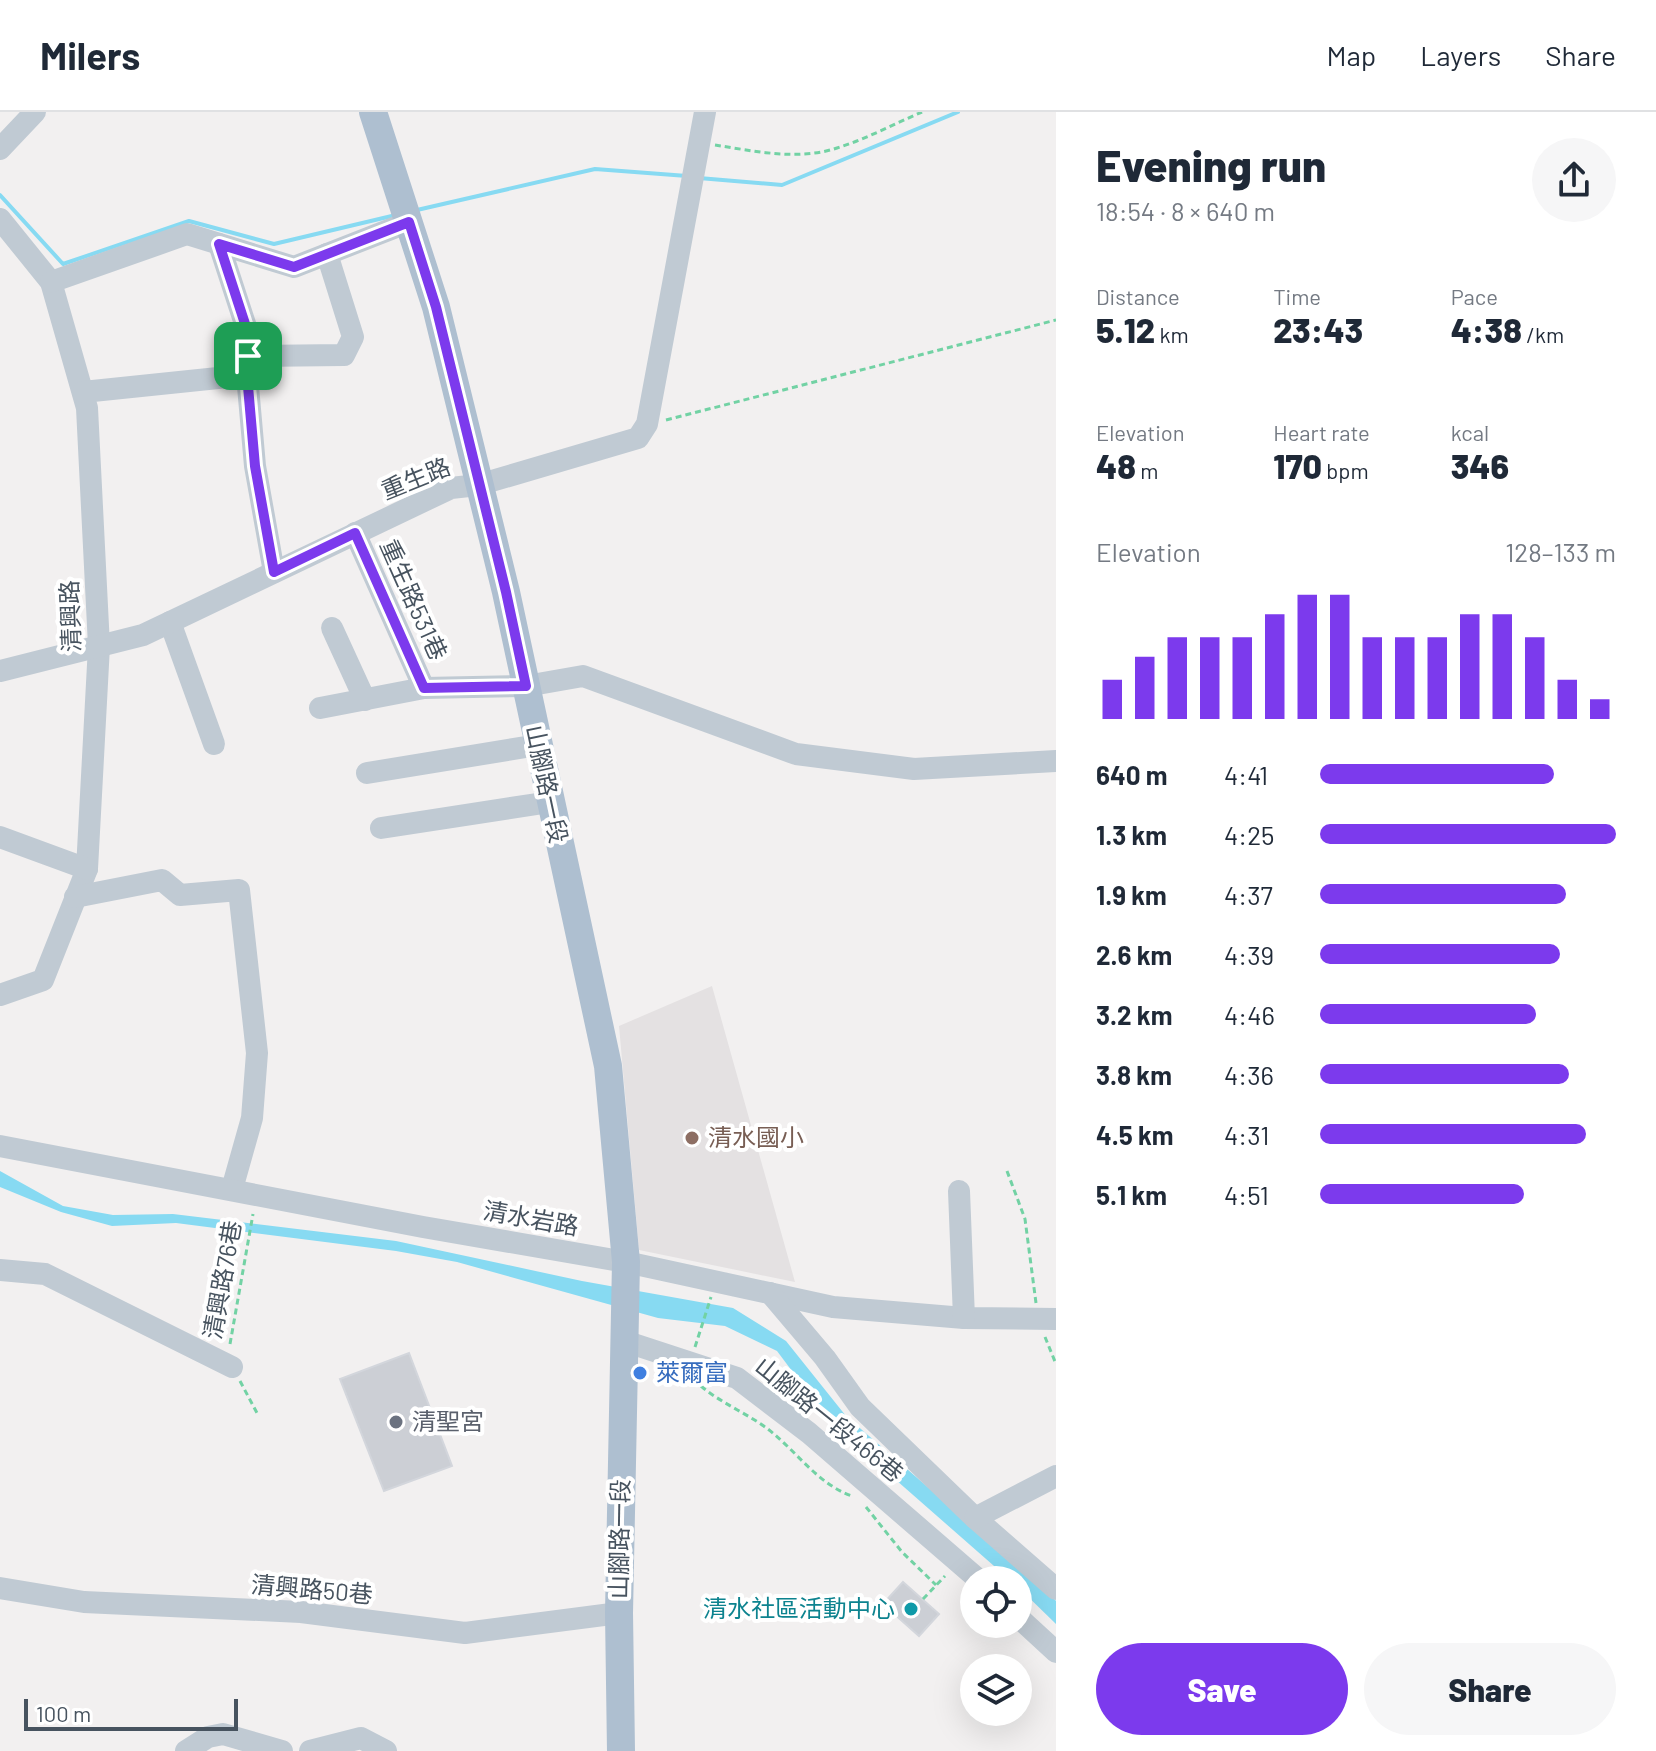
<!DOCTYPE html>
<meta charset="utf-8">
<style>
:root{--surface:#fff;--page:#f6f6f7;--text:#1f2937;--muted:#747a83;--line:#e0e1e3;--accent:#7c3aed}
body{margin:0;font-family:Barlow,"Noto Sans TC",sans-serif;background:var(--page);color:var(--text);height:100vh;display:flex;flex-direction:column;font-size:30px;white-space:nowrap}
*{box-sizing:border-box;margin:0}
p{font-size:26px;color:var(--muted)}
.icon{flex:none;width:44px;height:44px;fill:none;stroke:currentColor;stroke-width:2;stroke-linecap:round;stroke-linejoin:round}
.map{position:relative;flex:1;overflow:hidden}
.side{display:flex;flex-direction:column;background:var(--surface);width:600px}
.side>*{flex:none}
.controls{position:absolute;left:960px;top:1454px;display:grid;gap:16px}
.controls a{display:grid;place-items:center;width:72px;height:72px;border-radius:50%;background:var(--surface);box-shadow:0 8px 32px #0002;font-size:40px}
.scale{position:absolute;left:24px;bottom:20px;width:214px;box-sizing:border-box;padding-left:8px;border:4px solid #47535f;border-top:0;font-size:22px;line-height:28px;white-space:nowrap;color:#47535f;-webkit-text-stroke:6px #fff;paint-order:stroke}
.pin{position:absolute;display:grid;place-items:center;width:68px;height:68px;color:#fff;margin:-34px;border-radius:16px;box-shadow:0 4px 12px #0006}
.round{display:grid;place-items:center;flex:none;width:84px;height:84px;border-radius:42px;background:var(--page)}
.head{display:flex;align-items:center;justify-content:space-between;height:136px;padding:0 40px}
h1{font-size:44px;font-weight:800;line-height:60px}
.stats{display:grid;grid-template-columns:repeat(3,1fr);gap:12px;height:136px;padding:8px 40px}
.stats div{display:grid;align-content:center}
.stats b{font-size:34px;font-weight:800}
.stats small{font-size:22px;font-weight:400}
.stats p{font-size:22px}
.chart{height:224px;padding:16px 40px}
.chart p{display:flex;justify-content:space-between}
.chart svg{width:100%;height:144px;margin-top:8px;stroke:var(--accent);stroke-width:6}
.action{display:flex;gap:16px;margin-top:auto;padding:16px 40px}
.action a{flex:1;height:92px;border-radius:48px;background:var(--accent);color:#fff;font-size:32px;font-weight:800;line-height:92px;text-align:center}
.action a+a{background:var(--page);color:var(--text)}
ul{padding:0 40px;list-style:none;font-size:26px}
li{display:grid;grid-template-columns:128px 96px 1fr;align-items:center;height:60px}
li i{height:20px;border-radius:10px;background:var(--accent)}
header{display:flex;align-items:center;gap:48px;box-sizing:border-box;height:112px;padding:0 40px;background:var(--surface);border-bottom:2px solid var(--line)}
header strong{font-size:38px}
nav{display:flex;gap:44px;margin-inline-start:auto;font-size:28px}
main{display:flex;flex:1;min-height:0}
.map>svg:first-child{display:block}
</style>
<header>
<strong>Milers</strong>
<nav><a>Map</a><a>Layers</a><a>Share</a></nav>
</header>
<main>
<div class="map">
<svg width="1056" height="1639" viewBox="0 0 1056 1639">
<rect width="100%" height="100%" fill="#f2f0f0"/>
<polygon fill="#e4e1e2" points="712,874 795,1170 639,1138 619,914"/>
<polygon fill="#87daf2" points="0,1059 63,1094 113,1103 173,1102 396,1129 582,1169 733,1196 786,1229 846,1304 1045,1477 1056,1489 1056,1512 1018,1475 1018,1468 1010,1468 831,1311 777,1239 725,1214 658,1206 457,1150 396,1139 176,1111 112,1114 61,1100 0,1075"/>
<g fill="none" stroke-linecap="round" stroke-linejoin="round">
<g stroke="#87daf2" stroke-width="4">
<polyline points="699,66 782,73 958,0"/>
<polyline points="0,83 63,152 189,109 274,132 396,103"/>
<polyline points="417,98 595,57 687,64"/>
</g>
</g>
<g fill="#cccfd5" stroke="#d3d6dc" stroke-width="2">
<polygon points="409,1241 452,1354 384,1379 340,1267"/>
<polygon points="903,1470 939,1502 919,1524 883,1492"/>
</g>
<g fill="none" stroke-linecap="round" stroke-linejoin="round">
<g stroke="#72d2a4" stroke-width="3" stroke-dasharray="6 4" stroke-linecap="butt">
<path d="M715 33C754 39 798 49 837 36 866 27 894 12 922 0"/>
<polyline points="666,308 1056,208"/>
<polyline points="1007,1059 1025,1107 1036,1191"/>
<polyline points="1045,1225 1056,1252"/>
<polyline points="230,1232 253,1102"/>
<polyline points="695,1235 711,1185"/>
<polyline points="240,1269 257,1301"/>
<path d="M701 1274C723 1293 752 1303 774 1322 799 1343 820 1373 852 1384"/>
<polyline points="866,1395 902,1440 936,1473"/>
<polyline points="923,1487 945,1464"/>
</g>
<g stroke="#c0cad3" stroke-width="22">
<polyline points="0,37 35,0"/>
<polyline points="0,107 51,170 87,296 99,534 87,757 43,868 0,883"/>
<polyline points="219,132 249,224 247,263 255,354 274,460"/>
<polyline points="51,170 187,122 294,155 409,110"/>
<polyline points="248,244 344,243 353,225 327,142"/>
<polyline points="83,280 247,263"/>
<polyline points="355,421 424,576"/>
<polyline points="170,510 214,632"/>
<polyline points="332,516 365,588"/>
<polyline points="0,559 143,523 451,376 478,373 638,326 647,312 705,0"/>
<polyline points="320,596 424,576 526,574 583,564 796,642 914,657 1056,649"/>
<polyline points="367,661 538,633"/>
<polyline points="381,716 550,690"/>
<polyline points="0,725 87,757"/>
<polyline points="75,785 162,768 180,783 239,778 257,941 252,1006 232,1077"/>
<polyline points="0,1034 423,1115 626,1150 833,1195 964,1206 1056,1207"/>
<polyline points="959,1079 964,1206"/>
<polyline points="0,1158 45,1162 232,1255"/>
<polyline points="770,1181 825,1246 860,1295 975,1406 1056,1477"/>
<polyline points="624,1229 737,1266 809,1321 979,1468"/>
<polyline points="975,1406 1056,1364"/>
<polyline points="0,1476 84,1490 301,1500 465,1521 619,1501"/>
<polyline points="1018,1505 1056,1540"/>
<polyline points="186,1639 208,1625 223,1622 282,1639"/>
<polyline points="310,1639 361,1626 386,1639"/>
</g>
<polyline stroke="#aebfd0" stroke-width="28" points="373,0 436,195 506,480 608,954 626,1150 619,1501 621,1639"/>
</g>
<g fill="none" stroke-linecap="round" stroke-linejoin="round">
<defs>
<polygon id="route" points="409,110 436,195 506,480 526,574 424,576 355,421 274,460 255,354 247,263 249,224 219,132 294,155"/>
</defs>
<use href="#route" stroke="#fff" stroke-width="16"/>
<use href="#route" stroke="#7c3aed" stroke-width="10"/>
</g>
<circle fill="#8d6e63" stroke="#fff" stroke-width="3" cx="692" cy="1026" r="8"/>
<circle fill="#3f7fe0" stroke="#fff" stroke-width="3" cx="640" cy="1261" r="8"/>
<circle fill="#6b7280" stroke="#fff" stroke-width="3" cx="396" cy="1310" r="8"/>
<circle fill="#0f9aa8" stroke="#fff" stroke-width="3" cx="911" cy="1497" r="8"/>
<g text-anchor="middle" stroke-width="8" stroke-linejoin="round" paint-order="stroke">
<g font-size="24" fill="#47535f" stroke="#fff">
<text transform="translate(416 367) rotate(-22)" y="8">重生路</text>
<text transform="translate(413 488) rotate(66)" y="8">重生路531巷</text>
<text transform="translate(71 504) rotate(-92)" y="8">清興路</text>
<text transform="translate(546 672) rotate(78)" y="8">山腳路一段</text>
<text transform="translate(531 1107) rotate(10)" y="8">清水岩路</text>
<text transform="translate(223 1168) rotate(-80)" y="8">清興路76巷</text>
<text transform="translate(829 1308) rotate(39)" y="8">山腳路一段466巷</text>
<text transform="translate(620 1427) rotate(-89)" y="8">山腳路一段</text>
<text transform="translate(312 1478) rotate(5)" y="8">清興路50巷</text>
</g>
<g font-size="24" fill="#785e54" stroke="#fff" text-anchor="start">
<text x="708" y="1034">清水國小</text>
</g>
<g font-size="24" fill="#366cbe" stroke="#fff" text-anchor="start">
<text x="656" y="1269">萊爾富</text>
</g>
<g font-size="24" fill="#5b616d" stroke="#fff" text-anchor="start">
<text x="412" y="1318">清聖宮</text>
</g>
<g font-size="24" fill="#0d838f" stroke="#fff" text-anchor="end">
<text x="895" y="1505">清水社區活動中心</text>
</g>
</g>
</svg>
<div class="controls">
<a><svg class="icon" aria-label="locate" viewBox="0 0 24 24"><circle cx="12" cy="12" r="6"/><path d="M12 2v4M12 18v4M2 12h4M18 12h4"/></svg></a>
<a><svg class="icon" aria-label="layers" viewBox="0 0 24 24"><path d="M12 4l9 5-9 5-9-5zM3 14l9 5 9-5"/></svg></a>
</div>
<div class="scale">100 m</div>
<div class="pin" style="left:248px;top:244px;background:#1e9e55"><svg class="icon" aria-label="arrive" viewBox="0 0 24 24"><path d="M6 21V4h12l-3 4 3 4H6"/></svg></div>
</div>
<section class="side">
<div class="head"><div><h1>Evening run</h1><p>18:54 · 8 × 640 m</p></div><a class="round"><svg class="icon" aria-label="share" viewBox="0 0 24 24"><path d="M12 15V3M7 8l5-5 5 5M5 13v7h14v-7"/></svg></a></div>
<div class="stats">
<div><p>Distance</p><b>5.12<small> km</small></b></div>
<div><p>Time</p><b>23:43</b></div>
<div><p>Pace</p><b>4:38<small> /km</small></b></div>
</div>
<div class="stats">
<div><p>Elevation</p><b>48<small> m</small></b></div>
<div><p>Heart rate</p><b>170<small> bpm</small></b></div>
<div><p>kcal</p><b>346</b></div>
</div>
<div class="chart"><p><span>Elevation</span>128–133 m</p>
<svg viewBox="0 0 160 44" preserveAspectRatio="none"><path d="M5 44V32M15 44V25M25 44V19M35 44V19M45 44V19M55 44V12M65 44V6M75 44V6M85 44V19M95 44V19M105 44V19M115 44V12M125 44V12M135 44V19M145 44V32M155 44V38"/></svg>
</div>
<ul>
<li><b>640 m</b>4:41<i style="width:79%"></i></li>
<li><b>1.3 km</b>4:25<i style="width:100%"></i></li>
<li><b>1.9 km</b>4:37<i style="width:83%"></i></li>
<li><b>2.6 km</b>4:39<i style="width:81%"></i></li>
<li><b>3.2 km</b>4:46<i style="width:73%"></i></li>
<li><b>3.8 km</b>4:36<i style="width:84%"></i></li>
<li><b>4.5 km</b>4:31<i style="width:90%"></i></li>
<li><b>5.1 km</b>4:51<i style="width:69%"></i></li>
</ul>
<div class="action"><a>Save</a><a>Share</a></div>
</section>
</main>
